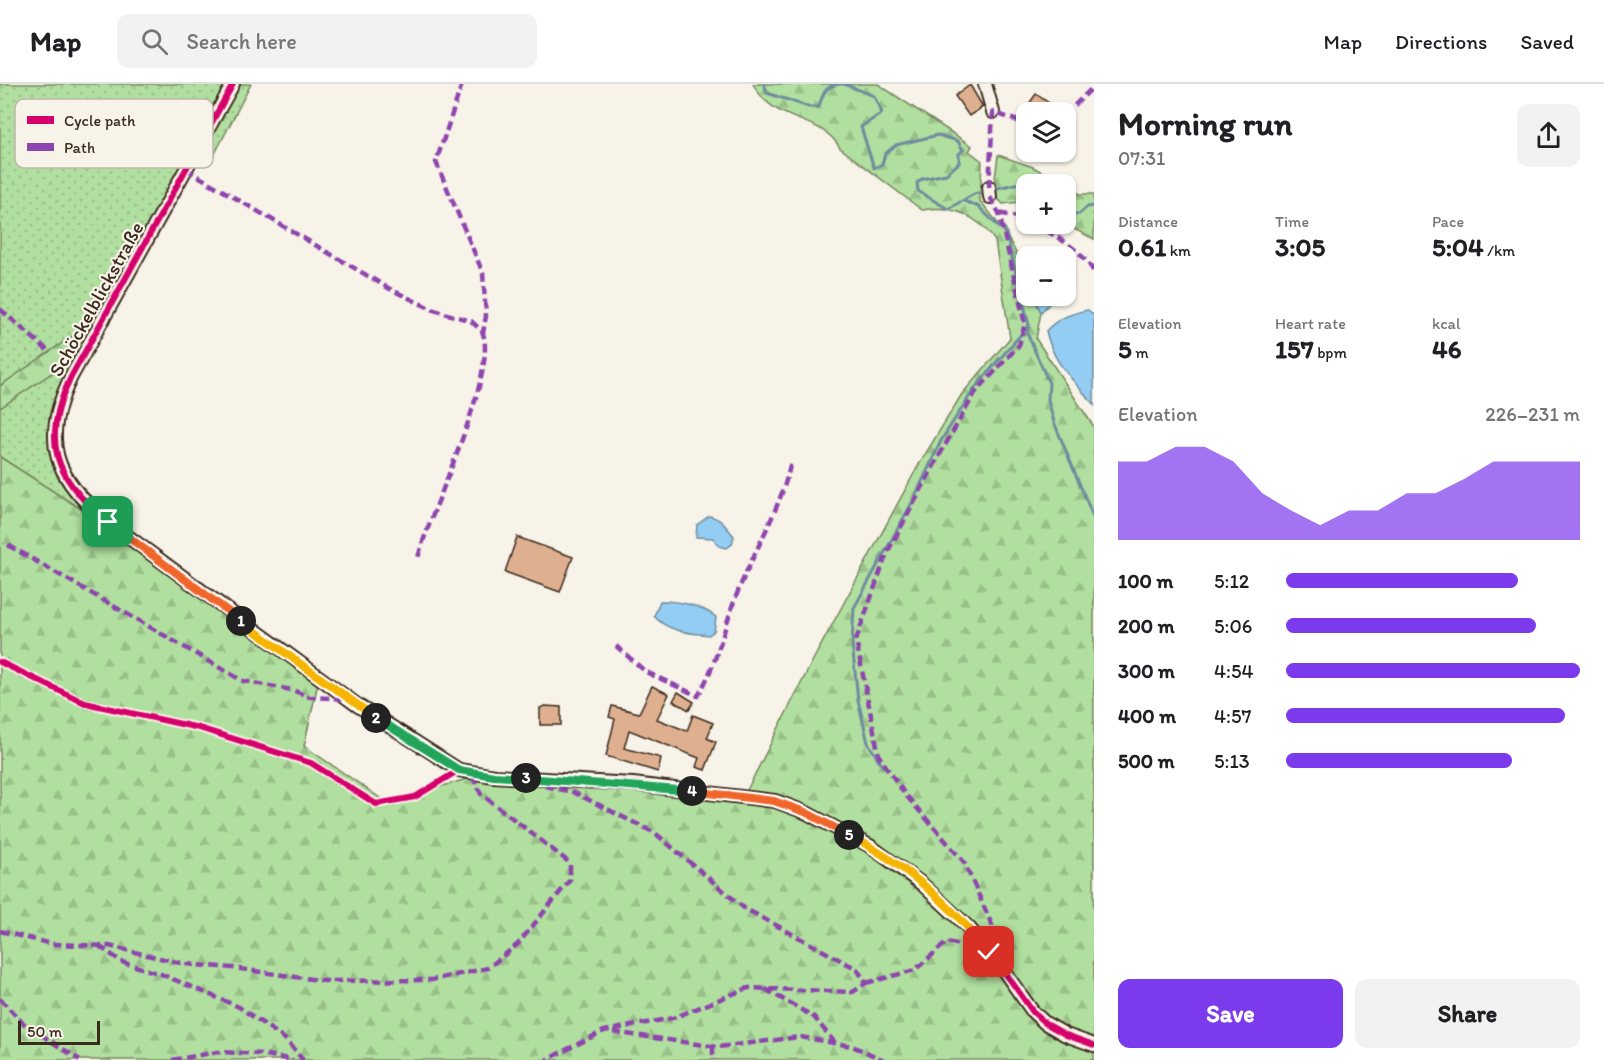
<!DOCTYPE html>
<meta charset="utf-8">
<style>
:root{--surface:#fff;--page:#f2f2f2;--text:#202124;--muted:#757577;--line:#e0e0e0;--accent:#7c3aed}
body{margin:0;font-family:Itim,sans-serif;background:var(--page);color:var(--text);height:100vh;display:flex;flex-direction:column;font-size:22px;white-space:nowrap}
*{box-sizing:border-box;margin:0}
p{font-size:20px;color:var(--muted)}
.icon{flex:none;width:33px;height:33px;fill:none;stroke:currentColor;stroke-width:2;stroke-linecap:round;stroke-linejoin:round}
.map{position:relative;flex:1;overflow:hidden}
.panel{display:flex;flex-direction:column;background:var(--surface);width:510px}
.panel>*{flex:none}
.controls{position:absolute;left:1016px;top:18px;display:grid;gap:12px}
.controls a{display:grid;place-items:center;width:60px;height:60px;border-radius:12px;background:var(--surface);box-shadow:0 2px 4px #0004;font-size:30px}
.scale{position:absolute;left:18px;bottom:15px;width:82px;box-sizing:border-box;padding-left:6px;border:3px solid #3b2a1e;border-top:0;font-size:16px;line-height:21px;white-space:nowrap;color:#3b2a1e;-webkit-text-stroke:4px #f7f3e8;paint-order:stroke}
.pin{position:absolute;display:grid;place-items:center;width:51px;height:51px;color:#fff;margin:-26px;border-radius:12px;box-shadow:0 3px 9px #0006}
.km{position:absolute;width:30px;height:30px;margin:-15px;border-radius:50%;background:#222;color:#fff;font-size:16px;line-height:30px;text-align:center}
.round{display:grid;place-items:center;flex:none;width:63px;height:63px;border-radius:12px;background:var(--page)}
.overview{display:flex;align-items:center;justify-content:space-between;height:102px;padding:0 24px}
h1{font-size:33px;font-weight:700;line-height:45px}
.metrics{display:grid;grid-template-columns:repeat(3,1fr);gap:9px;height:102px;padding:6px 24px}
.metrics div{display:grid;align-content:center}
.metrics b{font-size:26px;font-weight:700}
.metrics small{font-size:16px;font-weight:400}
.metrics p{font-size:16px}
.chart{height:168px;padding:12px 24px}
.chart p{display:flex;justify-content:space-between}
.chart svg{width:100%;height:108px;margin-top:6px;fill:var(--accent);opacity:.7}
.primary-button{display:flex;gap:12px;margin-top:auto;padding:12px 24px}
.primary-button a{flex:1;height:69px;border-radius:12px;background:var(--accent);color:#fff;font-size:24px;font-weight:700;line-height:69px;text-align:center}
.primary-button a+a{background:var(--page);color:var(--text)}
ul{padding:0 24px;list-style:none;font-size:20px}
li{display:grid;grid-template-columns:96px 72px 1fr;align-items:center;height:45px}
li i{height:15px;border-radius:8px;background:var(--accent)}
header{display:flex;align-items:center;gap:36px;box-sizing:border-box;height:84px;padding:0 30px;background:var(--surface);border-bottom:2px solid var(--line)}
header strong{font-size:28px}
nav{display:flex;gap:33px;margin-inline-start:auto;font-size:21px}
.search{width:420px;height:54px;background:var(--page);display:flex;align-items:center;gap:15px;box-sizing:border-box;padding:0 21px;border-radius:12px;color:var(--muted);font-size:22px}
main{display:flex;flex:1;min-height:0}
.map>svg:first-child{display:block}
</style>
<header>
<strong>Map</strong>
<div class="search"><svg class="icon" aria-label="search" viewBox="0 0 24 24"><circle cx="10" cy="10" r="6"/><path d="M15 15l6 6"/></svg>Search here</div>
<nav><a>Map</a><a>Directions</a><a>Saved</a></nav>
</header>
<main>
<div class="map">
<svg width="1094" height="976" viewBox="0 0 1094 976">
<defs>
<pattern id="grass-dots" width="8" height="8" patternUnits="userSpaceOnUse" patternTransform="scale(1.5)"><rect width="8" height="8" fill="#b0df9f"/><path d="M2 2h.1M6 6h.1" fill="none" stroke="#98c088" stroke-width="1.8" stroke-linecap="round"/></pattern>
<pattern id="forest-firs" width="22" height="20" patternUnits="userSpaceOnUse" patternTransform="scale(1.5)"><rect width="22" height="20" fill="#b0df9f"/><path d="M5 1l3.5 6h-7zM16 11l3.5 6h-7z" fill="#98c088"/></pattern>
</defs>
<rect width="100%" height="100%" fill="#f7f3e8"/>
<filter id="ink" filterUnits="userSpaceOnUse"><feTurbulence type="fractalNoise" baseFrequency=".0167" numOctaves="2"/><feDisplacementMap in="SourceGraphic" scale="12" xChannelSelector="R" yChannelSelector="G"/><feConvolveMatrix kernelMatrix="1 2 1 2 8 2 1 2 1" color-interpolation-filters="sRGB"/></filter>
<g filter="url(#ink)">
<g fill="url(#grass-dots)" stroke="#76845e" stroke-width="1.5">
<polygon points="0,0 227,0 92,247 83,245 0,302"/>
<polygon points="238,0 251,0 211,77 198,70"/>
<polygon points="68,278 74,279 52,326 50,361 93,433 0,373 0,324"/>
</g>
<g fill="url(#forest-firs)" stroke="#76845e" stroke-width="1.5">
<path d="M753 0H878L972 62 969 67 982 77 980 117C1003 144 1026 174 1026 212H1033L1041 228 1036 255 1094 343V976H0V373L93 433 318 599 304 662 386 718 467 695 743 714 813 576 918 382 962 310 1010 254 995 157C979 132 951 120 922 126L840 64C821 30 775 42 753 0Z"/>
<polygon points="998,71 1033,83 1064,100 1026,100 1026,121 1020,118 1003,120 993,110"/>
<polygon points="1065,101 1080,110 1094,110 1094,155 1064,140"/>
<polygon points="84,244 92,247 74,279 68,278 0,324 0,302"/>
</g>
<g fill="#93cdf3" stroke="#708c9e" stroke-width="1.5">
<polygon points="1033,212 1055,212 1054,215 1041,228"/>
<path d="M1088 226 1094 231V321C1072 293 1055 284 1046 247 1056 235 1072 229 1088 226Z"/>
<path d="M709 432C721 434 726 443 734 452L732 460 727 464 719 462 713 454 696 453 697 441Z"/>
<path d="M660 517C678 517 701 521 716 533L714 547 709 551C689 549 668 548 654 532Z"/>
</g>
<g fill="none" stroke-linecap="round" stroke-linejoin="round">
<g stroke="#708c9e" stroke-width="3">
<path d="M764 0 767 9 809 23H819C823 8 826 1 842 0"/>
<polyline points="844,0 874,12 882,29 861,43 874,84 882,80 885,70 896,61 938,51 958,57 963,66 959,70 959,79 946,90 922,95 917,99 918,107 948,125 974,110 987,107"/>
<polyline points="993,105 1029,97 1047,100"/>
<polyline points="964,117 979,123 1000,144"/>
<polyline points="1065,125 1072,130 1079,130 1087,123 1094,122"/>
<polyline points="1005,145 1029,241 1027,249 1049,299 1048,316 1054,338 1094,435"/>
<polyline points="883,683 868,659 858,616 852,559 854,524 913,417 942,355 974,305 1029,241"/>
</g>
</g>
<g fill="#deb08f" stroke="#3b2a1e" stroke-width="1.5">
<polygon points="970,1 983,23 969,32 955,12"/>
<polygon points="1036,10 1053,22 1048,28 1033,28 1026,24"/>
<polygon points="517,453 573,473 560,508 505,488"/>
<polygon points="652,602 669,610 657,635 687,647 693,631 713,639 707,654 716,658 705,686 696,683 699,674 629,646 624,664 661,674 658,688 606,672 615,635 609,633 612,622 639,629"/>
<polygon points="678,608 694,618 689,626 673,617"/>
<polygon points="545,622 561,623 561,641 540,641 540,624"/>
</g>
<g fill="none" stroke-linecap="round" stroke-linejoin="round">
<defs>
<g id="street">
<path d="M233 0 71 293C40 356 54 395 108 438L357 621 459 686 494 692 633 700 775 717 805 728 870 762 922 800 969 844 1004 887 1033 928 1045 939 1066 951 1094 961"/>
<polyline points="985,0 993,28"/>
<polyline points="989,103 990,113"/>
</g>
</defs>
<use href="#street" stroke="#3b2a1e" stroke-width="16"/>
<use href="#street" stroke="#f7f3e8" stroke-width="12"/>
<g stroke="#8e44ad" stroke-width="4.5" stroke-dasharray="9 4.5" stroke-linecap="butt">
<polyline points="462,0 436,78 483,189 486,232 483,249"/>
<polyline points="1065,31 1092,4"/>
<path d="M186 85 390 205 434 226 471 237 482 247C500 287 430 426 418 474"/>
<polyline points="989,103 993,28 1026,40"/>
<polyline points="990,113 999,129 1025,240 1019,261 975,309 944,363 887,469 856,556 879,672 904,709 964,778 1004,868 1004,887"/>
<polyline points="999,129 1026,135"/>
<path d="M1034 140C1056 152 1081 165 1094 188"/>
<polyline points="0,225 47,266"/>
<polyline points="8,461 243,597 292,606 310,613 346,615"/>
<path d="M616 562 646 588 698 612C718 578 724 541 739 505 756 463 782 422 791 377"/>
<polyline points="545,702 573,708 655,749 744,824 857,885 866,899 853,908 748,904 673,934 604,947 546,976"/>
<polyline points="0,847 52,860 109,862 185,880 233,884 325,897 431,896 488,884 518,860 570,796 570,779 481,710 470,688"/>
<polyline points="99,862 122,878 161,890 239,923 285,955 303,976"/>
<polyline points="866,899 915,886 947,858 986,867"/>
<polyline points="765,905 814,933 835,959"/>
<polyline points="0,915 23,939 80,976"/>
<polyline points="613,948 718,963 800,953 852,962 884,976"/>
<polyline points="713,962 713,976"/>
<polyline points="172,976 218,968 262,970 293,976"/>
</g>
<defs>
<g id="cycleway">
<path d="M233 0 71 293C40 356 54 395 108 438L357 621 459 686 494 692 633 700 775 717 805 728 870 762 922 800 969 844 1004 887 1033 928 1045 939 1066 951 1094 961"/>
<polyline points="0,578 85,619 199,644 311,679 376,720 415,713 459,686"/>
</g>
</defs>
<use href="#cycleway" stroke="#f7f3e8" stroke-width="10"/>
<use href="#cycleway" stroke="#d6006c" stroke-width="6"/>
</g>
</g>
<g fill="none" stroke-linecap="round" stroke-linejoin="round" filter="url(#ink)">
<defs>
<polyline id="split-1" points="108,438 241,537"/>
<polyline id="split-2" points="241,537 376,634"/>
<polyline id="split-3" points="376,634 459,686 494,692 526,694"/>
<polyline id="split-4" points="526,694 692,707"/>
<polyline id="split-5" points="692,707 774,717 805,728 849,751"/>
<path id="split-6" d="M849 751C903 779 951 821 989 868"/>
</defs>
<use href="#split-1" stroke="#fff" stroke-width="12"/>
<use href="#split-2" stroke="#fff" stroke-width="12"/>
<use href="#split-3" stroke="#fff" stroke-width="12"/>
<use href="#split-4" stroke="#fff" stroke-width="12"/>
<use href="#split-5" stroke="#fff" stroke-width="12"/>
<use href="#split-6" stroke="#fff" stroke-width="12"/>
<use href="#split-1" stroke="#f0652b" stroke-width="8"/>
<use href="#split-2" stroke="#f5b400" stroke-width="8"/>
<use href="#split-3" stroke="#22a559" stroke-width="8"/>
<use href="#split-4" stroke="#22a559" stroke-width="8"/>
<use href="#split-5" stroke="#f0652b" stroke-width="8"/>
<use href="#split-6" stroke="#f5b400" stroke-width="8"/>
</g>
<g text-anchor="middle" stroke-width="4.5" stroke-linejoin="round" paint-order="stroke">
<g font-size="20" fill="#3b2a1e" stroke="#f7f3e8">
<text transform="translate(96 215) rotate(-61)" y="7">Schöckelblickstraße</text>
</g>
</g>
<rect x="15" y="15" width="198" height="69" rx="9" fill="#f7f3e8" stroke="#bfb7ab" stroke-width="1.5"/>
<rect x="27" y="32" width="27" height="8" fill="#d6006c"/>
<rect x="27" y="59" width="27" height="8" fill="#8e44ad"/>
<g font-size="16" fill="#3b2a1e">
<text x="64" y="42">Cycle path</text>
<text x="64" y="69">Path</text>
</g>
</svg>
<div class="controls">
<a><svg class="icon" aria-label="layers" viewBox="0 0 24 24"><path d="M12 4l9 5-9 5-9-5zM3 14l9 5 9-5"/></svg></a>
<a>+</a>
<a>−</a>
</div>
<div class="scale">50 m</div>
<div class="pin" style="left:108px;top:438px;background:#1e9e55"><svg class="icon" aria-label="arrive" viewBox="0 0 24 24"><path d="M6 21V4h12l-3 4 3 4H6"/></svg></div>
<div class="pin" style="left:989px;top:868px;background:#d93025"><svg class="icon" aria-label="check" viewBox="0 0 24 24"><path d="M5 12l5 5 9-10"/></svg></div>
<b class="km" style="left:241px;top:537px">1</b>
<b class="km" style="left:376px;top:634px">2</b>
<b class="km" style="left:526px;top:694px">3</b>
<b class="km" style="left:692px;top:707px">4</b>
<b class="km" style="left:849px;top:751px">5</b>
</div>
<section class="panel">
<div class="overview"><div><h1>Morning run</h1><p>07:31</p></div><a class="round"><svg class="icon" aria-label="share" viewBox="0 0 24 24"><path d="M12 15V3M7 8l5-5 5 5M5 13v7h14v-7"/></svg></a></div>
<div class="metrics">
<div><p>Distance</p><b>0.61<small> km</small></b></div>
<div><p>Time</p><b>3:05</b></div>
<div><p>Pace</p><b>5:04<small> /km</small></b></div>
</div>
<div class="metrics">
<div><p>Elevation</p><b>5<small> m</small></b></div>
<div><p>Heart rate</p><b>157<small> bpm</small></b></div>
<div><p>kcal</p><b>46</b></div>
</div>
<div class="chart"><p><span>Elevation</span>226–231 m</p>
<svg viewBox="0 0 160 44" preserveAspectRatio="none"><path d="M0 44V12L10 12L20 6L30 6L40 12L50 25L60 32L70 38L80 32L90 32L100 25L110 25L120 19L130 12L140 12L150 12L160 12V44z"/></svg>
</div>
<ul>
<li><b>100 m</b>5:12<i style="width:79%"></i></li>
<li><b>200 m</b>5:06<i style="width:85%"></i></li>
<li><b>300 m</b>4:54<i style="width:100%"></i></li>
<li><b>400 m</b>4:57<i style="width:95%"></i></li>
<li><b>500 m</b>5:13<i style="width:77%"></i></li>
</ul>
<div class="primary-button"><a>Save</a><a>Share</a></div>
</section>
</main>
